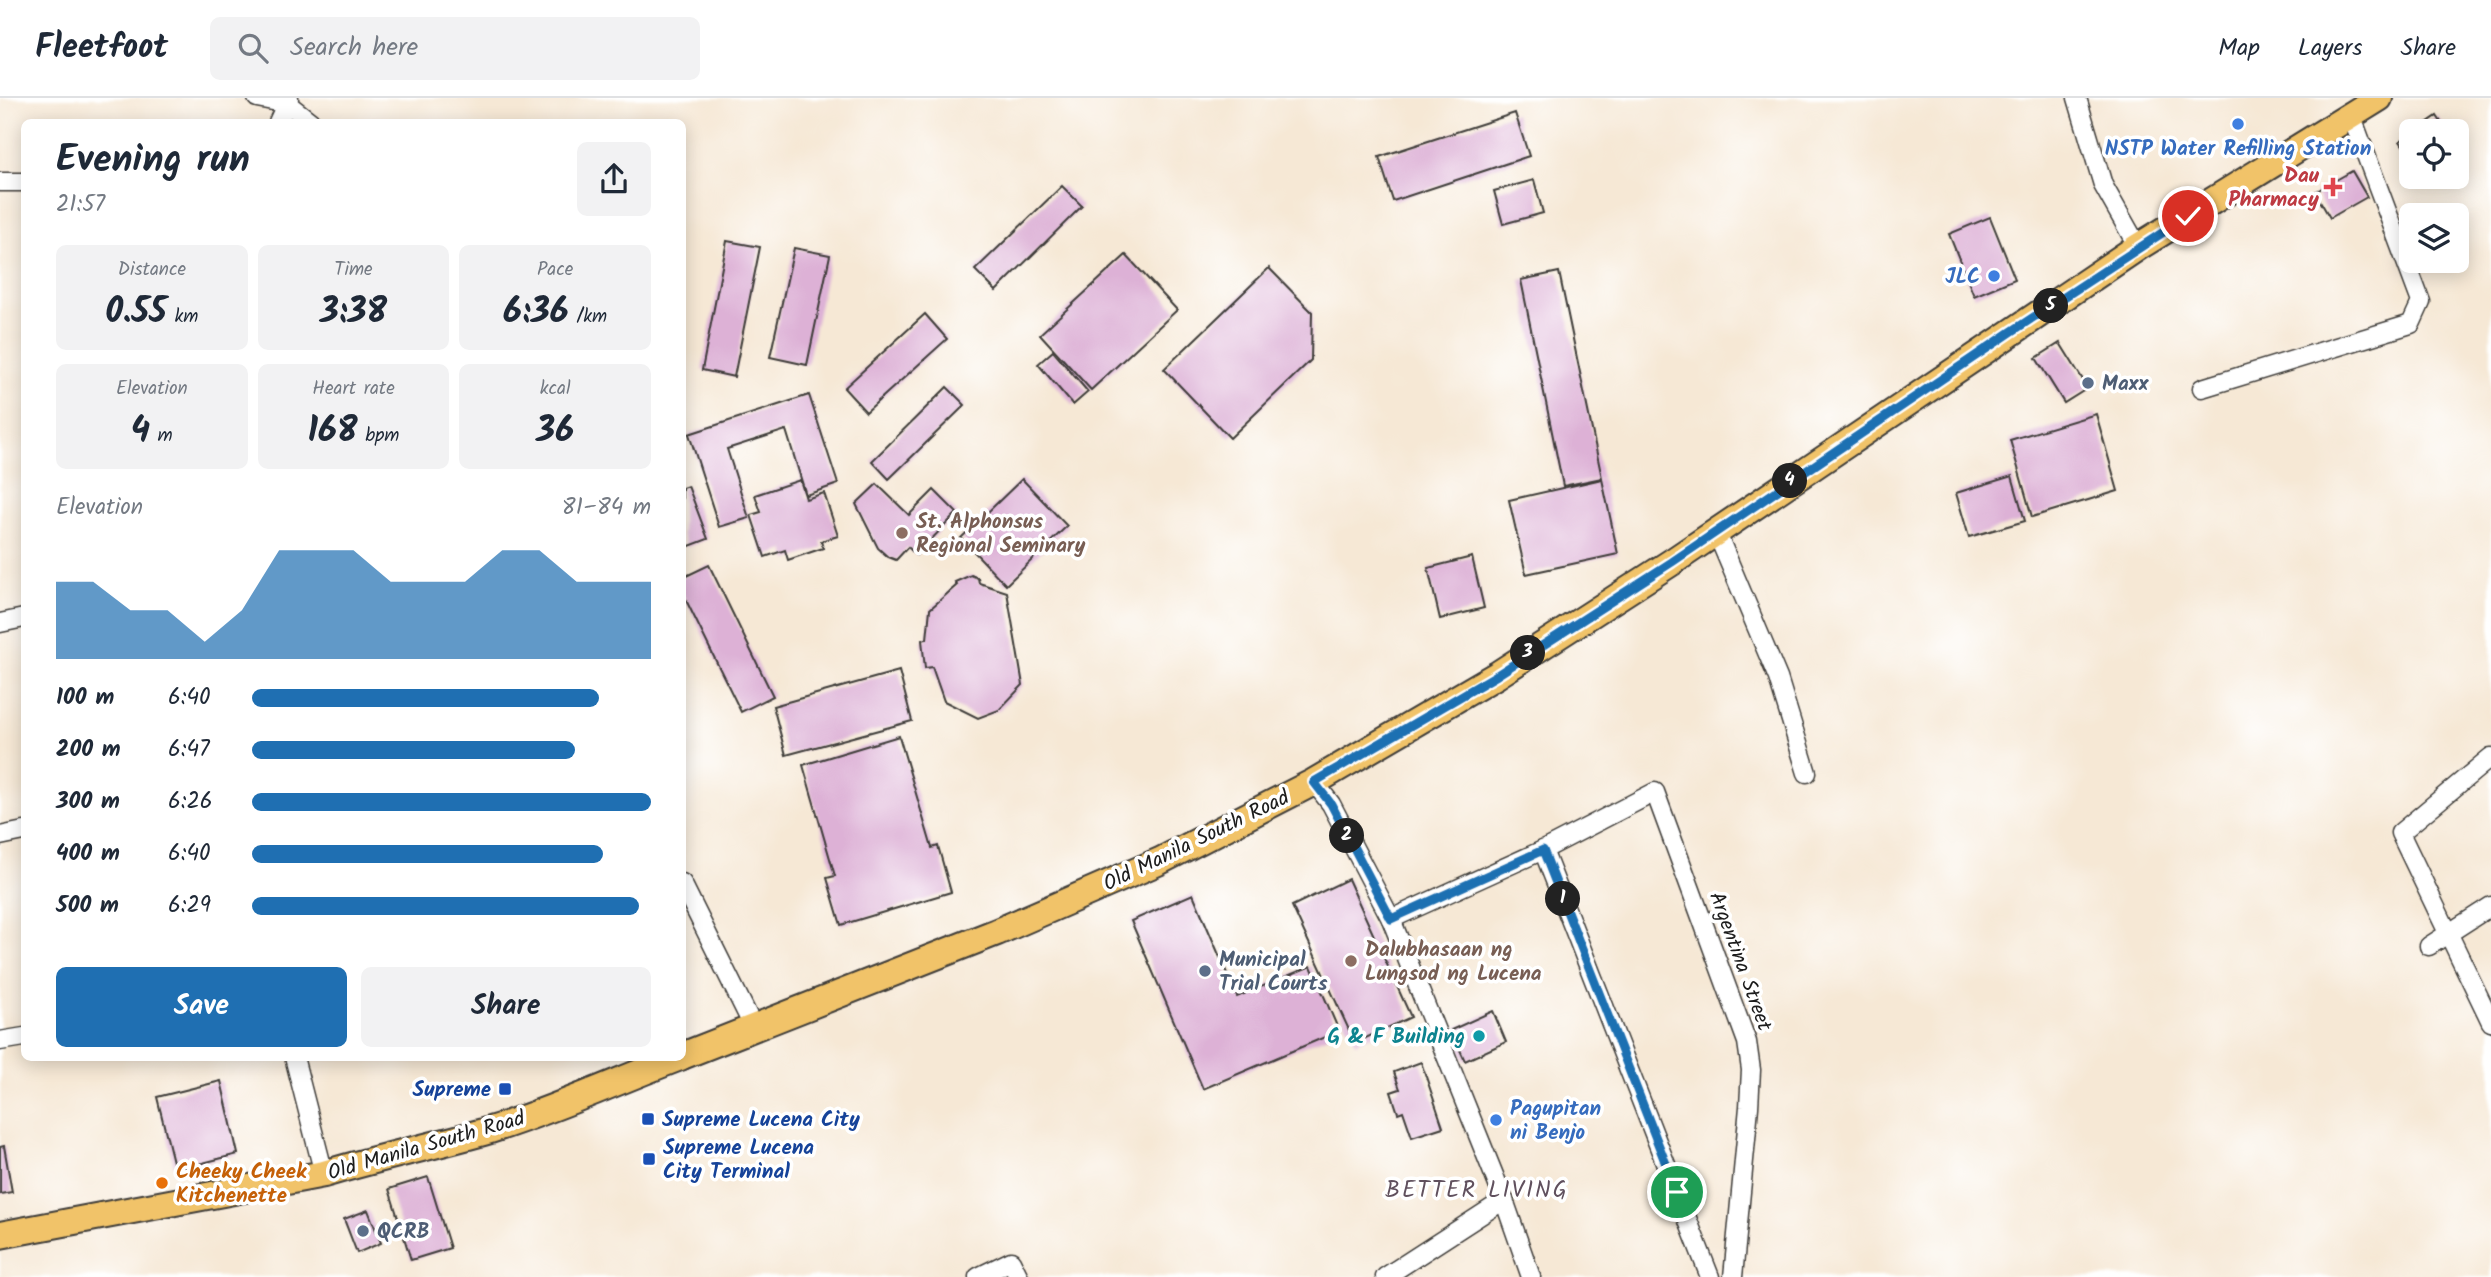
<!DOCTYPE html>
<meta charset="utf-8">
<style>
:root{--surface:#fff;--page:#f2f2f3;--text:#1f2937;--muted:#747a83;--line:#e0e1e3;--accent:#1f6fb2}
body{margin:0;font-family:Kalam,sans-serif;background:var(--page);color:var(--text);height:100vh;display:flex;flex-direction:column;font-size:26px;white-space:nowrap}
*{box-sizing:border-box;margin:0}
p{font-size:23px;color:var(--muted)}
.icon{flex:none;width:38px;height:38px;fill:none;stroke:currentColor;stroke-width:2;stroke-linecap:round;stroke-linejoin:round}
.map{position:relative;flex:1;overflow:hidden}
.side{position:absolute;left:21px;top:21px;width:665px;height:942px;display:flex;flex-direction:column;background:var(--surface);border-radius:10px;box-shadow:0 4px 18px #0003}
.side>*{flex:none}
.tools{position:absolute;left:2399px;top:21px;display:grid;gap:14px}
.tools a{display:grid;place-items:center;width:70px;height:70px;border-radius:10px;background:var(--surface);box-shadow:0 4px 18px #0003;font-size:35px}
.pin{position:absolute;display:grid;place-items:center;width:60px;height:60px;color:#fff;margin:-30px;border:4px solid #fff;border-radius:50%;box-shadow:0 2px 7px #0007}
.km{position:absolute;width:35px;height:35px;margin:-18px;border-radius:50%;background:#222;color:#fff;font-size:19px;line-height:35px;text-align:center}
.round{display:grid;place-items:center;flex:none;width:74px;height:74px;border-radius:10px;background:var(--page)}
.headline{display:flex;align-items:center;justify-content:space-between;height:119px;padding:0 35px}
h1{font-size:38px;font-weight:800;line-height:52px}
.figures{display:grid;grid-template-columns:repeat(3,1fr);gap:10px;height:119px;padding:7px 35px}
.figures div{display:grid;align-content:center;border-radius:10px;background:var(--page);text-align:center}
.figures b{font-size:35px;font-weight:800}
.figures small{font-size:19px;font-weight:400}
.figures p{font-size:19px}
.chart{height:196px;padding:14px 35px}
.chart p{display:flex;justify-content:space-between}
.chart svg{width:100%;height:126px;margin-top:7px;fill:var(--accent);opacity:.7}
.action{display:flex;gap:14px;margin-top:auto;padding:14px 35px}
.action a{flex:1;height:80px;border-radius:10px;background:var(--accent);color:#fff;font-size:28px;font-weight:800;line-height:80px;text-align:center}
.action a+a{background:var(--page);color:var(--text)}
ul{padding:0 35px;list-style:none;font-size:23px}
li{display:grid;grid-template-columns:112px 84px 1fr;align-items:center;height:52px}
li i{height:18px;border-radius:9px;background:var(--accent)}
header{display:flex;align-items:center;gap:42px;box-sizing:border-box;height:98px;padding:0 35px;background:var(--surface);border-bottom:2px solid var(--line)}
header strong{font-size:33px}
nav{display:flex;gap:38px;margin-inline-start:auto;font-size:24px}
.search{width:490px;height:63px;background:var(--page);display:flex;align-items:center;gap:18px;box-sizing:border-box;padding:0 24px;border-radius:10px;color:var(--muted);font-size:26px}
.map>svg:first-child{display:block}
</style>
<header>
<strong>Fleetfoot</strong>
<div class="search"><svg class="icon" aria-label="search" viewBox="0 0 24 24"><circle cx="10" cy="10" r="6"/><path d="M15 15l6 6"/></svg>Search here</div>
<nav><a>Map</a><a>Layers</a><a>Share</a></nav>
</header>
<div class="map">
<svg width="2491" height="1179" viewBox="0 0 2491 1179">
<rect width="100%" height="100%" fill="#fff"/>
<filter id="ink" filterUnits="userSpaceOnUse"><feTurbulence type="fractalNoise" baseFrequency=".0143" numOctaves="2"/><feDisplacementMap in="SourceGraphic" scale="14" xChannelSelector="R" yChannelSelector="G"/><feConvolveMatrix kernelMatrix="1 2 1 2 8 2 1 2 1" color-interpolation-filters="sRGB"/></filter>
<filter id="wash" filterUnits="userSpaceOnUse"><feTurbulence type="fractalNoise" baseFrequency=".00686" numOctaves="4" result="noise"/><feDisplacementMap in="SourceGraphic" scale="28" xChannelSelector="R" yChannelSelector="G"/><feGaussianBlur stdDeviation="1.57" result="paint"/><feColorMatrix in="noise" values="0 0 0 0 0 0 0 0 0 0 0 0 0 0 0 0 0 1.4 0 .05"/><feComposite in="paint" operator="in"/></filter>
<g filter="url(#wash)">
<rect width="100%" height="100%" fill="#f6e8d5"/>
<g id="blocks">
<g fill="#ddb1d6">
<polygon points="1515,15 1529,58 1393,103 1379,59"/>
<polygon points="2437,18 2447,33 2415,33"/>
<polygon points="2412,35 2412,61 2400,43"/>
<polygon points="2352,73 2367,99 2330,120 2315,94"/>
<polygon points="1534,82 1543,115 1503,126 1494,93"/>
<polygon points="1062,88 1082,108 996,193 975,172"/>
<polygon points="1990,119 2015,181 1974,198 1949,136"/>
<polygon points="727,143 760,149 734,279 702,272"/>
<polygon points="794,150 830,157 807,267 770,259"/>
<polygon points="1126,157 1177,212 1091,292 1040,236"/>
<polygon points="1269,170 1312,214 1311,262 1230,340 1164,271"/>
<polygon points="1559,174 1602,380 1563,388 1521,182"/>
<polygon points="925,216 947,241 866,314 844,290"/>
<polygon points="2060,245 2088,290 2064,305 2036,260"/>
<polygon points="1053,253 1088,294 1073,307 1038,266"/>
<polygon points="947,289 965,307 889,381 872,363"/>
<polygon points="809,297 838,386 806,397 786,332 727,351 749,420 719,429 689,336"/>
<polygon points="2096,316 2118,393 2032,419 2010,342"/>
<polygon points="2012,378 2025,423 1969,439 1956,395"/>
<polygon points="1022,381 1067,428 1006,487 961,440"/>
<polygon points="1602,381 1618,456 1526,476 1509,402"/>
<polygon points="800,382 806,401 824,395 838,438 821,443 823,450 788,462 785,452 765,459 751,417 761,414 755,397"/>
<polygon points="877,386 909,417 934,392 957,415 916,457 908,449 896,462 888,459 878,450 856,406"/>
<polygon points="688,388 708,441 687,449 682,436 682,390"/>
<polygon points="1472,459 1484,510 1440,521 1428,470"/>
<polygon points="709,467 773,598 741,614 682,494 682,480"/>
<polygon points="971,477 978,480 979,485 1007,494 1023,587 999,612 978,620 944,603 932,569 925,570 922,542 927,541 930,511 957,487 955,484"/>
<polygon points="899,573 912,623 786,657 773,608"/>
<polygon points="899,638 932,750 938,748 951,794 841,827 827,780 835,778 803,667"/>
<polygon points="1348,781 1411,919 1355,945 1292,808"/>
<polygon points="1193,796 1237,899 1311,868 1339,933 1203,991 1131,823"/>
<polygon points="1493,913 1506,944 1465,963 1451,932"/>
<polygon points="1421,964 1443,1029 1412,1039 1403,1013 1398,1015 1391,994 1400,991 1394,974"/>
<polygon points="221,983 238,1056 175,1072 157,999"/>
<polygon points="4,1048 12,1094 0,1096 0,1049"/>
<polygon points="428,1079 450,1150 411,1162 389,1091"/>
<polygon points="368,1112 381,1145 357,1155 344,1121"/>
</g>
</g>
</g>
<g filter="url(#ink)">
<use href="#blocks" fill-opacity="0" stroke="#3d3b38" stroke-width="2"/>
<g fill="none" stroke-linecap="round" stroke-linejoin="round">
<defs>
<g id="street">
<polyline points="257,0 288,6 311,24"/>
<polyline points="2077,0 2103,87 2138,149"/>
<polyline points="278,24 289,0"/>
<polyline points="0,84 24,84"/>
<polyline points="2202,290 2411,226 2421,204 2351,17"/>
<polyline points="1716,433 1778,580 1807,675"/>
<polyline points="0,525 24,520"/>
<polyline points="2491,659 2400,735 2491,924"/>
<polyline points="1314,684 1331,706 1391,821 1504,1102 1531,1179"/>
<polyline points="0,738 24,733"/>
<polyline points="1543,752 1710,1179"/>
<polyline points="682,785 754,930"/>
<polyline points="1391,821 1543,752 1655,694 1747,944 1751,972 1749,1009 1733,1179"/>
<polyline points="2429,848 2491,808"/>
<polyline points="0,943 24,939"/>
<polyline points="294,959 324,1076"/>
<polyline points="978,1179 1011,1163 1019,1179"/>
<polyline points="1385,1179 1504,1102"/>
</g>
<g id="primary">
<polyline points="682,958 997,834 1160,763 1314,684 1497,577 1672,464 2138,149 2379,0"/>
<path d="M0 1137 324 1076C379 1059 435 1048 490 1032 554 1012 617 983 680 959"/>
</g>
</defs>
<use href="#street" stroke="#3d3b38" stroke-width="21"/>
<use href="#primary" stroke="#3d3b38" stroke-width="30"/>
<use href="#street" stroke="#fff" stroke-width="18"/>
<use href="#primary" stroke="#f1c369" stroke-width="26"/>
</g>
</g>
<g fill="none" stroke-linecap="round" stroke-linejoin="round" filter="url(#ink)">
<defs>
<polyline id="route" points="1677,1094 1543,752 1391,821 1331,706 1314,684 1497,577 1672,464 2011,234 2188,118"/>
</defs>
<use href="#route" stroke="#fff" stroke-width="14"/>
<use href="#route" stroke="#1f6fb2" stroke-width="9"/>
</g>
<g fill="#3f7fe0" stroke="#fff" stroke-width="2.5">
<circle cx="2238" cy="26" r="7"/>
<circle cx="1994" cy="178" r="7"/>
<circle cx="1496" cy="1022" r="7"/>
</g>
<path fill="#e0444e" stroke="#fff" stroke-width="2.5" d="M2329.5 78.5h7v7h7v7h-7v7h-7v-7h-7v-7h7z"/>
<g fill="#5c6f8a" stroke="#fff" stroke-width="2.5">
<circle cx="2088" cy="285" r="7"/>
<circle cx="1205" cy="873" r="7"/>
<circle cx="363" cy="1133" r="7"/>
</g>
<g fill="#8d6e63" stroke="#fff" stroke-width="2.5">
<circle cx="902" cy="435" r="7"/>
<circle cx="1351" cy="863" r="7"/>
</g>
<circle fill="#0f9aa8" stroke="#fff" stroke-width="2.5" cx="1479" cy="938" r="7"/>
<g fill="#1a4fb4" stroke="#fff" stroke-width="2.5">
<rect x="498" y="984" width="14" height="14" rx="3.5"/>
<rect x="641" y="1014" width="14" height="14" rx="3.5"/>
<rect x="642" y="1054" width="14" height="14" rx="3.5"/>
</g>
<circle fill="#e8710a" stroke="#fff" stroke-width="2.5" cx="162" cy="1085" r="7"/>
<g text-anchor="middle" stroke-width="7" stroke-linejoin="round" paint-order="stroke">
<g font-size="21" font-weight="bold" fill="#366cbe" stroke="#fff">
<text x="2238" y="57">NSTP Water Refilling Station</text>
<text x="1980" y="185" text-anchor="end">JLC</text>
<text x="1510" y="1017" text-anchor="start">Pagupitan<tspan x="1510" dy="24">ni Benjo</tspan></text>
</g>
<g font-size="21" font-weight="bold" fill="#be3a42" stroke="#fff" text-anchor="end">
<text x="2319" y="84">Dau<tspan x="2319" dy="24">Pharmacy</tspan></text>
</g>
<g font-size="21" font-weight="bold" fill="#4e5e75" stroke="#fff" text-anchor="start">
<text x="2102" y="292">Maxx</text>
<text x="1219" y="868">Municipal<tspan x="1219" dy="24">Trial Courts</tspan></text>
<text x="377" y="1140">QCRB</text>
</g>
<g font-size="21" font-weight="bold" fill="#785e54" stroke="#fff" text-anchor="start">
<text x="916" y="430">St. Alphonsus<tspan x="916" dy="24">Regional Seminary</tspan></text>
<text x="1365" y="858">Dalubhasaan ng<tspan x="1365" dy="24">Lungsod ng Lucena</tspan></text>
</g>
<g font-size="21" fill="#1c1c1c" stroke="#fff">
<text transform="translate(1196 742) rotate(-26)" y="7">Old Manila South Road</text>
<text transform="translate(1741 863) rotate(70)" y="7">Argentina Street</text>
<text transform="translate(426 1047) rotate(-16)" y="7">Old Manila South Road</text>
</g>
<g font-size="21" font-weight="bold" fill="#0d838f" stroke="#fff" text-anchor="end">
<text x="1465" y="945">G &amp; F Building</text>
</g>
<g font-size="21" font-weight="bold" fill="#164399" stroke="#fff" text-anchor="start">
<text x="491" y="998" text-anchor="end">Supreme</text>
<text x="662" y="1028">Supreme Lucena City</text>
<text x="663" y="1056">Supreme Lucena<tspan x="663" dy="24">City Terminal</tspan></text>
</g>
<g font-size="21" font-weight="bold" fill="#c56008" stroke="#fff" text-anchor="start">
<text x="176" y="1080">Cheeky Cheek<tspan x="176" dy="24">Kitchenette</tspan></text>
</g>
<g font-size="23" letter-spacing="2" fill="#60505d" stroke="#fff">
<text x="1477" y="1099">BETTER LIVING</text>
</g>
</g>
</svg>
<div class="tools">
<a><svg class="icon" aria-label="locate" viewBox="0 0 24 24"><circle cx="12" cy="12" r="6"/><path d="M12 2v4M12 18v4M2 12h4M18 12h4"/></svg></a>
<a><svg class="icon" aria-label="layers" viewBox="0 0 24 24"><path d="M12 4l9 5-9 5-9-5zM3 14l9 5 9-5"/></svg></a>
</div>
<div class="pin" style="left:1677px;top:1094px;background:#1e9e55"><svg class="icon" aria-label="arrive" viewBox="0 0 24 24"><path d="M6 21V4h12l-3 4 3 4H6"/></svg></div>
<div class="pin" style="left:2188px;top:118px;background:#d93025"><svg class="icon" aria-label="check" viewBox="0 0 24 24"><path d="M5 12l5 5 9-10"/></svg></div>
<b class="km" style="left:1563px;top:801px">1</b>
<b class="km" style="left:1347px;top:738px">2</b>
<b class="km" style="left:1528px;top:555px">3</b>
<b class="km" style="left:1790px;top:383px">4</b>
<b class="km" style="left:2051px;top:208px">5</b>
<section class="side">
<div class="headline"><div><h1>Evening run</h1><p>21:57</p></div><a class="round"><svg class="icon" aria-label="share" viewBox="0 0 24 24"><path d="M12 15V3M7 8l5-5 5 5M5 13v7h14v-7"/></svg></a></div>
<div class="figures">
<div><p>Distance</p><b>0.55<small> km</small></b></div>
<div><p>Time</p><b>3:38</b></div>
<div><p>Pace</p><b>6:36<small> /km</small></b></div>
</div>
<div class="figures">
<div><p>Elevation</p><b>4<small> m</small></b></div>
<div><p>Heart rate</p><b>168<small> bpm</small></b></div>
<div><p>kcal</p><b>36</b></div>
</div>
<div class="chart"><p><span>Elevation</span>81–84 m</p>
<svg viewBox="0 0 160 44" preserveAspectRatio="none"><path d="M0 44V17L10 17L20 27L30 27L40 38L50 27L60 6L70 6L80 6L90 17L100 17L110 17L120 6L130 6L140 17L150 17L160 17V44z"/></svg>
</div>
<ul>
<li><b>100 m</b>6:40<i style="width:87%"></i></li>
<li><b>200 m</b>6:47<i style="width:81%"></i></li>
<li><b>300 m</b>6:26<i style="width:100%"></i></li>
<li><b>400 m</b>6:40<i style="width:88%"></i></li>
<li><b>500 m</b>6:29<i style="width:97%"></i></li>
</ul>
<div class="action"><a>Save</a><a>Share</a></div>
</section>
</div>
